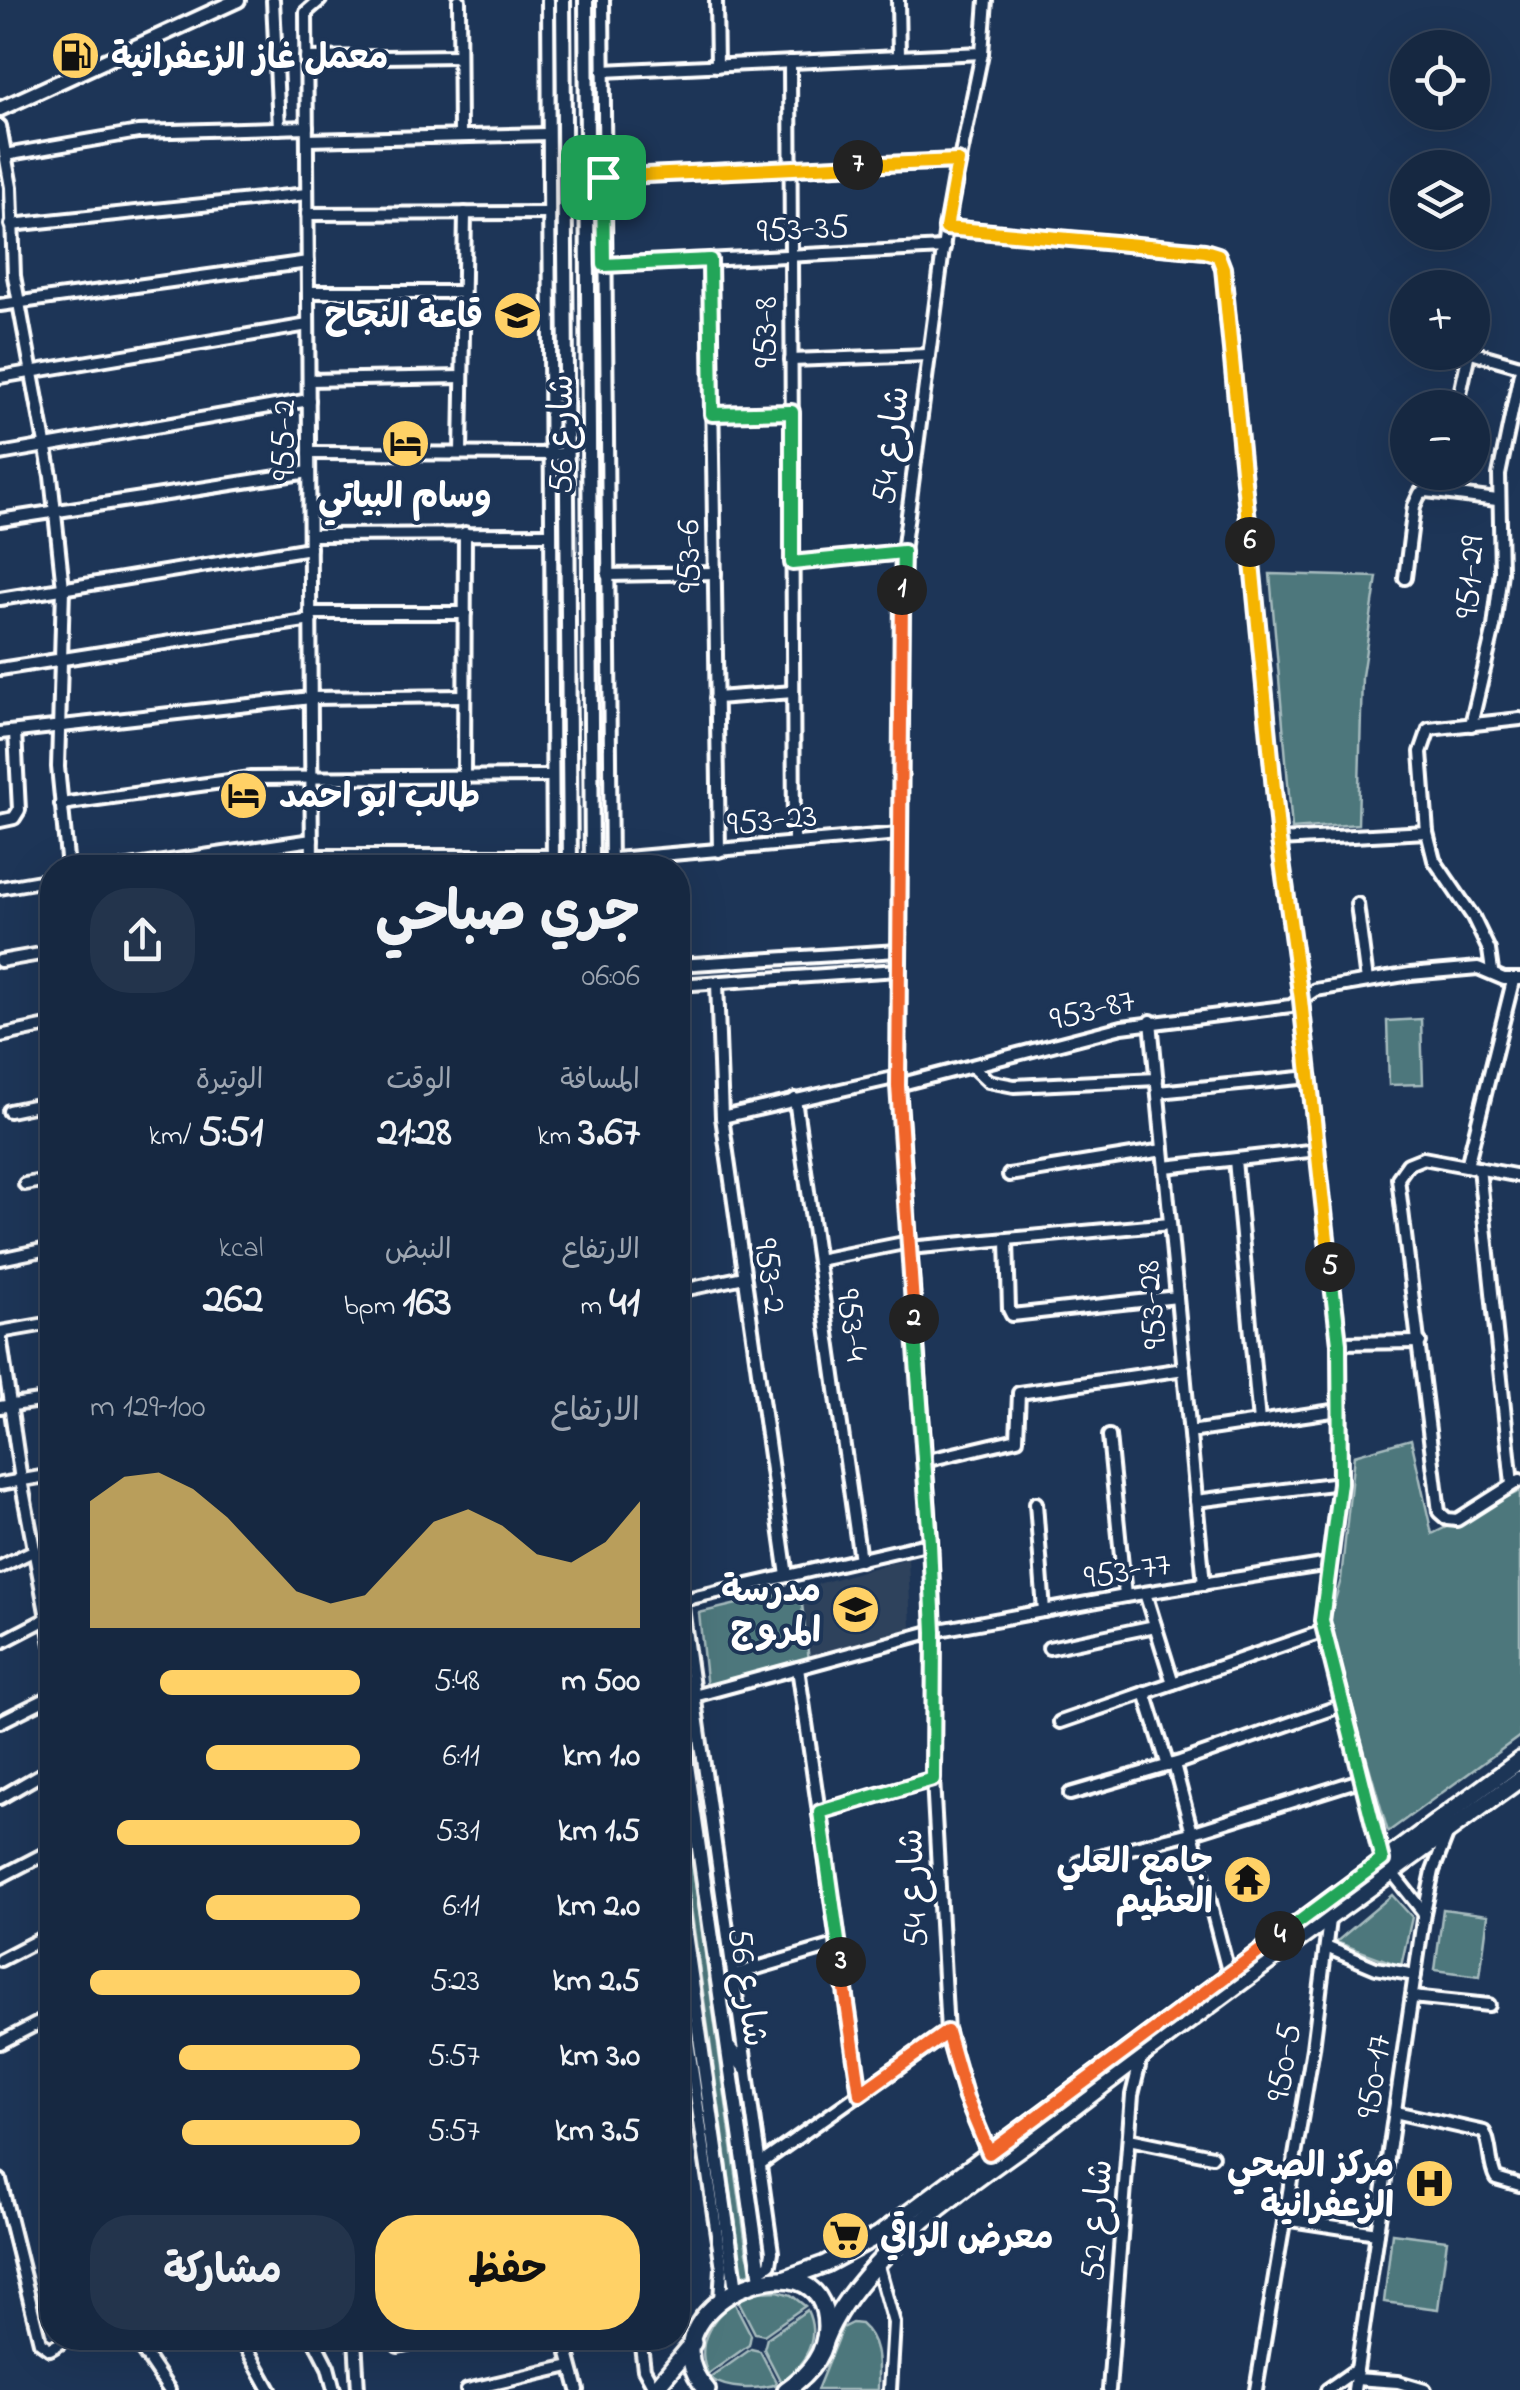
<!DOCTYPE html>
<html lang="ar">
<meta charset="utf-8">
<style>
:root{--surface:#162841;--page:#23344c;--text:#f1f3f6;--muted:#9ea6b1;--line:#35445a;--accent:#ffd166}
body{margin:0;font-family:"Indie Flower","Playpen Sans Arabic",sans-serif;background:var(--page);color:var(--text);direction:rtl;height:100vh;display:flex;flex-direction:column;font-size:38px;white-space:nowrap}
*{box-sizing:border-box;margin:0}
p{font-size:32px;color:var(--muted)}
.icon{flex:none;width:55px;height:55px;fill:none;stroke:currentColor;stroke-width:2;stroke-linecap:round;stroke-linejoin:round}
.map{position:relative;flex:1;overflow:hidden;direction:ltr}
.sheet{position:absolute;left:40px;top:855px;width:650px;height:1495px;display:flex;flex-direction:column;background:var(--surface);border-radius:40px;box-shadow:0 10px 40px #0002,0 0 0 2px var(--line);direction:rtl}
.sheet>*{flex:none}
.tools{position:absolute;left:1390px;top:30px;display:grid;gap:20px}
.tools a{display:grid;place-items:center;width:100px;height:100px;border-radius:50%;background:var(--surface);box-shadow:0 10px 40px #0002,0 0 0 2px var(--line);font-size:50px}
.pin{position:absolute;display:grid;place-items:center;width:85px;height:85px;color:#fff;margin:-42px;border-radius:20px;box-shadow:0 5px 15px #0006}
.km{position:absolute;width:50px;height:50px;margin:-25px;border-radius:50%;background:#222;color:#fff;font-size:28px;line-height:50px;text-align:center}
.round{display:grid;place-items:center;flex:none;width:105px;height:105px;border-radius:40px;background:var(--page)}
.head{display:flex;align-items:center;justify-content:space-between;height:170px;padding:0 50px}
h1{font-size:55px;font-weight:700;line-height:75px}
.stats{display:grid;grid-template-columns:repeat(3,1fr);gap:15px;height:170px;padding:10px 50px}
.stats div{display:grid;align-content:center}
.stats b{font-size:42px;font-weight:700}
.stats small{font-size:28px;font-weight:400}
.stats p{font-size:28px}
.chart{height:280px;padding:20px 50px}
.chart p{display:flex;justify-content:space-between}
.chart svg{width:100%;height:180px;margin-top:10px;fill:var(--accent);opacity:.7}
.cta{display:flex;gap:20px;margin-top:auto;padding:20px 50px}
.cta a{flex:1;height:115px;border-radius:40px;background:var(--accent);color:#111;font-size:40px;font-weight:700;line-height:115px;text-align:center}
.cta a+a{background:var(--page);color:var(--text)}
ul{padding:0 50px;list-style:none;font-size:32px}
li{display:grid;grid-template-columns:160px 120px 1fr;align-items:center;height:75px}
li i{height:25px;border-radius:12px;background:var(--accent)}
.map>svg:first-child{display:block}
</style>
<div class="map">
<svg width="1520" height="2390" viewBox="0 0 1520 2390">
<rect width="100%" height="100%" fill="#1d3557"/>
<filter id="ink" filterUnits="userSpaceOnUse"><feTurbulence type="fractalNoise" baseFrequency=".01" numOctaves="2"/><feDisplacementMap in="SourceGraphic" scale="20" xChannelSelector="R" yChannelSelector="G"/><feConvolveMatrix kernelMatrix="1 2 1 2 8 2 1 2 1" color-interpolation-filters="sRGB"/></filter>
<g filter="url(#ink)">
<polygon fill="#2f425c" points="908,1558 911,1628 809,1660 800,1589"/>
<g fill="#4d777c" stroke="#a6bbbe" stroke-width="2.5">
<polygon points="1270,574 1377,577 1362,676 1358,824 1292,829"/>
<polygon points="1421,1019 1423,1084 1389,1085 1387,1021"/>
<polygon points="1411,1439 1432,1534 1520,1491 1520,1736 1388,1832 1328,1625 1341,1579 1354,1455"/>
<polygon points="800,1589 809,1660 707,1689 699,1613"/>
<polygon points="678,1761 747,2253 754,2271 740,2277 740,2254 678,1815"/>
<polygon points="1392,1895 1412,1917 1401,1966 1336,1942"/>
<polygon points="1443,1909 1488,1915 1480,1976 1435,1970"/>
<polygon points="1392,2233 1447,2240 1438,2309 1384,2302"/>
<polygon points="778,2291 791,2295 805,2306 764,2335 755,2333 738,2300 757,2292"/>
<path d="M734 2302 751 2335 749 2345 708 2374C695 2345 710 2319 734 2302Z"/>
<path d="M807 2310C821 2339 805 2365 781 2382L764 2349 767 2338Z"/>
<path d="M852 2323 861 2324C881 2341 878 2365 878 2390H817L842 2328Z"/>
<path d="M751 2349 760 2351 777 2384C757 2390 727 2390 710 2378Z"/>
</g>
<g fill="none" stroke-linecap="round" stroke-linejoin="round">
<defs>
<g id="minor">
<polyline points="273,0 279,128"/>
<polyline points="459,0 460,136"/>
<polyline points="548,0 553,868"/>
<polyline points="603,0 611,868"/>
<polyline points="716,0 717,66"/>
<polyline points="898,0 899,57"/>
<polyline points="986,0 982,53 946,227 903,552 898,1077 931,1543 934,1631 933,1779 947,2032 966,2098 989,2153"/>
<polyline points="306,58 459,56"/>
<polyline points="790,62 794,841"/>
<polyline points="603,71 982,53"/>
<polyline points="0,126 11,187 14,276 51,476 63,588 58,767 68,868"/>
<polyline points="307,140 548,134"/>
<polyline points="5,155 138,132 307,127"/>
<polyline points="603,177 958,161"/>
<polyline points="307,214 549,213"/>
<polyline points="11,225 307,194"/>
<polyline points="946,227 1205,251 1218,255 1223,268 1279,840 1301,1000 1339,1343 1340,1483 1322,1621 1376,1826 1382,1860 1424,1913"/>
<polyline points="710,260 719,851"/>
<polyline points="604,265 944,248"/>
<polyline points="308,292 463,292"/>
<polyline points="0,305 308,262"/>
<polyline points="1406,331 1408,331"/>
<polyline points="1471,352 1520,366"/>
<polyline points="791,360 928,355"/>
<polyline points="0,377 308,325"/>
<polyline points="309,380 462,377"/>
<polyline points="1457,408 1469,352"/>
<polyline points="712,414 792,412"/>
<polyline points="309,453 565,454"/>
<polyline points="461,453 465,213"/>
<polyline points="0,454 309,400"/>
<polyline points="0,520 309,472"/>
<polyline points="310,535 551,534"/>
<polyline points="792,563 903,552"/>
<polyline points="607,575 715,573"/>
<polyline points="1405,578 1414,506 1420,493 1427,491 1497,500"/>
<polyline points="0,599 310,548"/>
<polyline points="310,613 465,613"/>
<polyline points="0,669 311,620"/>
<polyline points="716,698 793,692"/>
<polyline points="1471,725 1494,627 1501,572 1499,475 1520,373"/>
<polyline points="0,733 311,698 464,696"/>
<polyline points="464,776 465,533"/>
<polyline points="61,804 251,778 552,776"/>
<polyline points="0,821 14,818 19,810 15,732"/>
<polyline points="1279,840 1427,832"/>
<polyline points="312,856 553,856"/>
<polyline points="592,861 899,834"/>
<polyline points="123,868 312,840"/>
<polyline points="312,868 306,12 320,0"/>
<polyline points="0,888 52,879"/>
<polyline points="1357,904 1367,981"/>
<polyline points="0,961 52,952"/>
<polyline points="678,965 898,951"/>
<polyline points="1492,971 1489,950 1473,917 1434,860 1427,832 1421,752 1429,729 1520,719"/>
<polyline points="717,983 722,1117 787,1576"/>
<polyline points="678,985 898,970"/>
<polyline points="1151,1021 1204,1584"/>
<polyline points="0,1036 52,1025"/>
<polyline points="973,1067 988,1081 1014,1086 1157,1079"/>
<polyline points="898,1085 1122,1027 1291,1006 1315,990 1410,974 1478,968 1504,979 1520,979"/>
<polyline points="1158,1092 1310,1077"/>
<polyline points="795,1099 860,1560"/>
<polyline points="9,1111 52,1102"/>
<polyline points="722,1117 898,1077"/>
<polyline points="1235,1160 1259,1422"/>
<polyline points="1467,1166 1513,981"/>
<polyline points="1165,1167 1318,1150"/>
<polyline points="1479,1168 1512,1484"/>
<polyline points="1009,1175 1163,1150"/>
<polyline points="1520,1176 1423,1158 1408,1164 1398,1178 1439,1512 1447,1519 1457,1520 1520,1480"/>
<polyline points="25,1184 52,1179"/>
<polyline points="1007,1241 1009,1309 1012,1315 1177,1297"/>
<polyline points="909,1248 1170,1224"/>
<polyline points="0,1259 52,1248"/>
<polyline points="818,1260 909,1242"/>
<polyline points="678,1291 744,1277"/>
<polyline points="0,1332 52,1323"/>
<polyline points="0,1335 21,1480 52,1644"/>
<polyline points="1339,1343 1420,1342"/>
<polyline points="0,1407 52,1399"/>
<polyline points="1190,1432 1339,1410"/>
<polyline points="1109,1436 1125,1596"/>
<polyline points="924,1461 1017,1439 1019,1393 1184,1369"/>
<polyline points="0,1484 52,1475"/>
<polyline points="1196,1501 1340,1483"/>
<polyline points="1036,1503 1044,1611"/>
<polyline points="0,1567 35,1550"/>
<polyline points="678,1579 772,2252 770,2264 760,2271"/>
<polyline points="1145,1593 1173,1683"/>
<polyline points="678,1601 931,1543"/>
<polyline points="0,1643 48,1618"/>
<polyline points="1049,1648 1155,1626"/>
<polyline points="798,1668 860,2094"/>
<polyline points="1145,1692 1168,1766"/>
<polyline points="694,1696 934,1631 1125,1596 1329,1564"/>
<polyline points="0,1722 52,1696"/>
<polyline points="1060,1722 1324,1631"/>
<polyline points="1174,1764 1229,1975"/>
<polyline points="1070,1794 1180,1762 1343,1705"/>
<polyline points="0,1798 52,1768"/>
<polyline points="819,1812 933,1779"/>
<polyline points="1080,1861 1194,1832 1363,1779"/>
<polyline points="0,1877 52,1850"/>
<polyline points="1326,1947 1376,1968 1415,1975"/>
<polyline points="0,1960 52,1933"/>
<polyline points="678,1974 722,2268 720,2300"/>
<polyline points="733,1975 839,1944"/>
<polyline points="1412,1997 1489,2005"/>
<polyline points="0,2043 52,2016"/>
<path d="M1395 2112 1484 2132C1492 2145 1488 2163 1496 2178L1520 2185"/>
<polyline points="1129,2139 1212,2156"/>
<polyline points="760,2164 947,2032"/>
<polyline points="0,2180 40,2342 50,2349 69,2338"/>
<polyline points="1284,2219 1377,2233"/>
<polyline points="877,2262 894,2323 890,2390"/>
<polyline points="134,2338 169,2390"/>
<polyline points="241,2338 270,2390"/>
<polyline points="313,2338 328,2367 334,2390"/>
<polyline points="355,2338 358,2390"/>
<polyline points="564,2338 578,2390"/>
<polyline points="640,2338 644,2369 655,2389"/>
<polyline points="398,2346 434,2338"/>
<polyline points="1356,2379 1398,2382 1425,2390"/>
<polyline points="467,2390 570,2366"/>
<polyline points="1109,2390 1132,2095 1141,2058"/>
<polyline points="1256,2390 1313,2048 1329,1920"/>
<polyline points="1327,2390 1357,2369"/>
<polyline points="1354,2390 1424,1913 1433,1871 1448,1832"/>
</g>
<g id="tertiary">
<polyline points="563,0 570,868"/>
<polyline points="586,0 592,868"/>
<polyline points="0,109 238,0"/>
<polyline points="678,1702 761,2280"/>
<polyline points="678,1884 736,2289"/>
<polyline points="729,2048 746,2069"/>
</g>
<g id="primary">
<polyline points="783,2279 825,2264 879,2235 1520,1760"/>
<path d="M825 2339C862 2250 979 2180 1055 2122 1207 2005 1364 1892 1520 1779"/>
<polyline points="654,2390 693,2343"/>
<path d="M707 2390C633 2311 826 2222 826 2327 826 2354 808 2375 786 2390"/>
</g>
</defs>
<use href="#minor" stroke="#fff" stroke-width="18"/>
<use href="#tertiary" stroke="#fff" stroke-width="20"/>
<use href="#primary" stroke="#fff" stroke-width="22"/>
<use href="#minor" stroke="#1d3557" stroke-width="10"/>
<use href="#tertiary" stroke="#1d3557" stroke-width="12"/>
<use href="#primary" stroke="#1d3557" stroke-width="15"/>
</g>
</g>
<g fill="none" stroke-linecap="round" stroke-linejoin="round" filter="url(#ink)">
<defs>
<polyline id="split-1" points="603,177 604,265 710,260 712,414 792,412 792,563 903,552 902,590"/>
<polyline id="split-2" points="902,590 898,1086 914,1319"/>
<polyline id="split-3" points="841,1962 820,1812 933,1779 934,1632 930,1543 914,1319"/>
<polyline id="split-4" points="841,1962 860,2094 947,2032 966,2098 989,2153 1280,1936"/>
<polyline id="split-5" points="1280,1936 1382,1860 1322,1621 1340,1483 1339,1343 1330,1267"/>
<polyline id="split-6" points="1250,542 1279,840 1301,1000 1330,1267"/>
<polyline id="split-7" points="858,165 958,161 946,228 1205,251 1218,255 1223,268 1250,542"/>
<polyline id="split-8" points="603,177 858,165"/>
</defs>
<use href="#split-1" stroke="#fff" stroke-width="20"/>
<use href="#split-2" stroke="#fff" stroke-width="20"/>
<use href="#split-3" stroke="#fff" stroke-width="20"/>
<use href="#split-4" stroke="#fff" stroke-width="20"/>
<use href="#split-5" stroke="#fff" stroke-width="20"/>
<use href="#split-6" stroke="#fff" stroke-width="20"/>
<use href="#split-7" stroke="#fff" stroke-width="20"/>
<use href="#split-8" stroke="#fff" stroke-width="20"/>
<use href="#split-1" stroke="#22a559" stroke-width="12"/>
<use href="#split-2" stroke="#f0652b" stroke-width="12"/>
<use href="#split-3" stroke="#22a559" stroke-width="12"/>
<use href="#split-4" stroke="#f0652b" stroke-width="12"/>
<use href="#split-5" stroke="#22a559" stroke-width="12"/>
<use href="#split-6" stroke="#f5b400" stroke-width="12"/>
<use href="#split-7" stroke="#f5b400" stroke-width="12"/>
<use href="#split-8" stroke="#f5b400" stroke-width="12"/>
</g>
<defs>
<symbol id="fuel-disc" viewBox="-11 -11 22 22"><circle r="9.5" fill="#ffd166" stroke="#1d3557"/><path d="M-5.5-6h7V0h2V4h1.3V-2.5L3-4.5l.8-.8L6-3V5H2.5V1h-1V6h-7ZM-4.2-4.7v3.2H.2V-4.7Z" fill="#111"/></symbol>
<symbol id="school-disc" viewBox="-11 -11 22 22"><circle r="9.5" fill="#ffd166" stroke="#1d3557"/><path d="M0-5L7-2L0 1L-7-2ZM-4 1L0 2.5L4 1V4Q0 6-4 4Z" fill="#111"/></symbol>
<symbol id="hotel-disc" viewBox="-11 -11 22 22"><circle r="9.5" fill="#ffd166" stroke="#1d3557"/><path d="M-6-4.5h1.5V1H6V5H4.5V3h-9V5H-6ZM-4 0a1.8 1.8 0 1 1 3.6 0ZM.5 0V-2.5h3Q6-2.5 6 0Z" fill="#111"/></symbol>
<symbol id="temple-disc" viewBox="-11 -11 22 22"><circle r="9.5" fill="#ffd166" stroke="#1d3557"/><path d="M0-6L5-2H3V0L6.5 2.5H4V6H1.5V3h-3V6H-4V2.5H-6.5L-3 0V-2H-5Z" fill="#111"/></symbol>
<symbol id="hospital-disc" viewBox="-11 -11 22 22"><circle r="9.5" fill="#ffd166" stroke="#1d3557"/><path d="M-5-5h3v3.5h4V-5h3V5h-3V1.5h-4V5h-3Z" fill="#111"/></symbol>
<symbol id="supermarket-disc" viewBox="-11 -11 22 22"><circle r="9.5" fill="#ffd166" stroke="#1d3557"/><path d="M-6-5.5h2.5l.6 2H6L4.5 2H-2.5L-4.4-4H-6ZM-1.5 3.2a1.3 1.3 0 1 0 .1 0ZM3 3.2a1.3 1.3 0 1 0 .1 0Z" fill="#111"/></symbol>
</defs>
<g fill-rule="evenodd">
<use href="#fuel-disc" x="48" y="28" width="55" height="55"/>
<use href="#school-disc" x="490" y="288" width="55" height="55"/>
<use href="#hotel-disc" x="378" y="416" width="55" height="55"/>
<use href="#hotel-disc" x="216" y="768" width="55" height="55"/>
<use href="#school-disc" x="828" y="1582" width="55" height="55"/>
<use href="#temple-disc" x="1220" y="1852" width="55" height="55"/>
<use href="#hospital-disc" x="1402" y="2156" width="55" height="55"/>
<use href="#supermarket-disc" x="818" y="2208" width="55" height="55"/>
</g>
<g text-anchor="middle" stroke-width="8" stroke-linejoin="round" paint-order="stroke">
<g font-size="35" font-weight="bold" fill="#fff" stroke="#1d3557" text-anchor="end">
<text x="111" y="68" text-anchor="start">معمل غاز الزعفرانية</text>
<text x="483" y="327">قاعة النجاح</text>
<text x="405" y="507" text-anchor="middle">وسام البياتي</text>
<text x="279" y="807" text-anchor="start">طالب ابو احمد</text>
<text x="821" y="1601">مدرسة<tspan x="821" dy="40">المروج</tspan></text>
<text x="1213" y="1872">جامع العلي<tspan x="1213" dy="40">العظيم</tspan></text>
<text x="1394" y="2176">مركز الصحي<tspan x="1394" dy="40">الزعفرانية</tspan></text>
<text x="880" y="2248" text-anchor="start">معرض الراقي</text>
</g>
<g font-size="35" fill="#fff" stroke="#1d3557">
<text transform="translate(803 227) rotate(-3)" y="12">953-35</text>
<text transform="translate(764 332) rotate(-90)" y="12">953-8</text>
<text transform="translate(560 434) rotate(-90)" y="12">شارع 56</text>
<text transform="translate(282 440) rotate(-90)" y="12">955-2</text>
<text transform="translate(889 445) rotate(-83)" y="12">شارع 54</text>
<text transform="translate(687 556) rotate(-91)" y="12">953-6</text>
<text transform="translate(1468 577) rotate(-86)" y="12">951-29</text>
<text transform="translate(772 818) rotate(-6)" y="12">953-23</text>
<text transform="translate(1092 1008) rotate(-14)" y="12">953-87</text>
<text transform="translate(772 1276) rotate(82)" y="12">953-2</text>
<text transform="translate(1150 1305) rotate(-95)" y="12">953-28</text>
<text transform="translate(854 1325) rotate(82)" y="12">953-4</text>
<text transform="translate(1127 1569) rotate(-10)" y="12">953-77</text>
<text transform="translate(912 1888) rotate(-93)" y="12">شارع 54</text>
<text transform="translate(749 1987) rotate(82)" y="12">شارع 56</text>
<text transform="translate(1282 2062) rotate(-81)" y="12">950-5</text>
<text transform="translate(1372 2076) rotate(-82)" y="12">950-17</text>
<text transform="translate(1095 2220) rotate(-86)" y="12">شارع 52</text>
</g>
</g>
</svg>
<div class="tools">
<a><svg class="icon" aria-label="locate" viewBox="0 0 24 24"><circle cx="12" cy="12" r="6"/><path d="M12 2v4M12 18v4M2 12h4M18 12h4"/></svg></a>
<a><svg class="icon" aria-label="layers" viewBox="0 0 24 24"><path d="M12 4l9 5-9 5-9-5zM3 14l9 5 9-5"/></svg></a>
<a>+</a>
<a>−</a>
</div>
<div class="pin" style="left:603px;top:177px;background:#1e9e55"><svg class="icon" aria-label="arrive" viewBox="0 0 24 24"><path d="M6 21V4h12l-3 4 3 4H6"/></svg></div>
<b class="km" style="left:902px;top:590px">1</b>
<b class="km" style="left:914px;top:1319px">2</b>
<b class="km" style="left:841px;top:1962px">3</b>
<b class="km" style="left:1280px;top:1936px">4</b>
<b class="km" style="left:1330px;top:1267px">5</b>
<b class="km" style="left:1250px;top:542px">6</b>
<b class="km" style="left:858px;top:165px">7</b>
<section class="sheet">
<div class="head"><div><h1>جري صباحي</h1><p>06:06</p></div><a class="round"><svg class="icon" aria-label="share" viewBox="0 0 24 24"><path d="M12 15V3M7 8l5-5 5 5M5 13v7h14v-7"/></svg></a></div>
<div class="stats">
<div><p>المسافة</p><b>3.67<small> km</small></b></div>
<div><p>الوقت</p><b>21:28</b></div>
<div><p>الوتيرة</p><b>5:51<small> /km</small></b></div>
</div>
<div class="stats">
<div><p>الارتفاع</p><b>41<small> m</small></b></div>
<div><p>النبض</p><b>163<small> bpm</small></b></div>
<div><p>kcal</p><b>262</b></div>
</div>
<div class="chart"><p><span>الارتفاع</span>100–129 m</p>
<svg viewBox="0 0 160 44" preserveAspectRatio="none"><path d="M0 44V13L10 7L20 6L30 10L40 17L50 26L60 35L70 38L80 36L90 27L100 18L110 15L120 19L130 26L140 28L150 23L160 13V44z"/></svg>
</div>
<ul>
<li><b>500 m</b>5:48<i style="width:74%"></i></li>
<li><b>1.0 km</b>6:11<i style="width:57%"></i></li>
<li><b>1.5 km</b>5:31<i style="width:90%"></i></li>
<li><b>2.0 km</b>6:11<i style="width:57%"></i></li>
<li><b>2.5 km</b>5:23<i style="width:100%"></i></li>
<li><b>3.0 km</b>5:57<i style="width:67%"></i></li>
<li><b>3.5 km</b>5:57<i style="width:66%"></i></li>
</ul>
<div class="cta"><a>حفظ</a><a>مشاركة</a></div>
</section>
</div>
